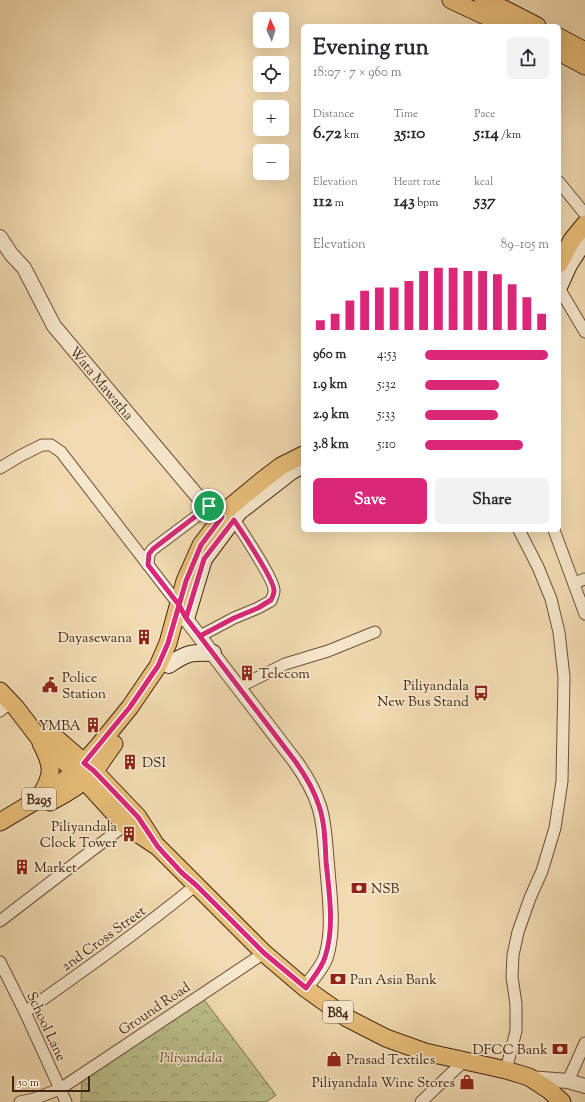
<!DOCTYPE html>
<meta charset="utf-8">
<style>
:root{--surface:#fff;--page:#f2f2f3;--text:#2b2b33;--muted:#7c7c81;--accent:#db2777}
body{margin:0;font-family:"Sorts Mill Goudy",serif;background:var(--page);color:var(--text);height:100vh;display:flex;flex-direction:column;font-size:15px;white-space:nowrap}
*{box-sizing:border-box;margin:0}
p{font-size:13px;color:var(--muted)}
.icon{flex:none;width:22px;height:22px;fill:none;stroke:currentColor;stroke-width:2;stroke-linecap:round;stroke-linejoin:round}
.map{position:relative;flex:1;overflow:hidden}
.drawer{position:absolute;left:301px;top:24px;width:260px;height:508px;display:flex;flex-direction:column;background:var(--surface);border-radius:6px;box-shadow:0 4px 16px #0002}
.drawer>*{flex:none}
.needle{width:26px;rotate:356deg}
.buttons{position:absolute;left:253px;top:12px;display:grid;gap:8px}
.buttons a{display:grid;place-items:center;width:36px;height:36px;border-radius:6px;background:var(--surface);box-shadow:0 4px 16px #0002;font-size:20px}
.scale{position:absolute;left:12px;bottom:10px;width:78px;box-sizing:border-box;padding-left:4px;border:2px solid #412512;border-top:0;font-size:11px;line-height:14px;white-space:nowrap;color:#412512;-webkit-text-stroke:3px #f7e8cd;paint-order:stroke}
.pin{position:absolute;display:grid;place-items:center;width:34px;height:34px;color:#fff;margin:-17px;border:2px solid #fff;border-radius:50%;box-shadow:0 1px 4px #0007}
.round{display:grid;place-items:center;flex:none;width:42px;height:42px;border-radius:6px;background:var(--page)}
.headline{display:flex;align-items:center;justify-content:space-between;height:68px;padding:0 12px}
h1{font-size:22px;font-weight:700;line-height:30px}
.stats{display:grid;grid-template-columns:repeat(3,1fr);gap:6px;height:68px;padding:4px 12px}
.stats div{display:grid;align-content:center}
.stats b{font-size:17px;font-weight:700}
.stats small{font-size:11px;font-weight:400}
.stats p{font-size:11px}
.chart{height:112px;padding:8px 12px}
.chart p{display:flex;justify-content:space-between}
.chart svg{width:100%;height:72px;margin-top:4px;stroke:var(--accent);stroke-width:6}
.primary-button{display:flex;gap:8px;margin-top:auto;padding:8px 12px}
.primary-button a{flex:1;height:46px;border-radius:6px;background:var(--accent);color:#fff;font-size:16px;font-weight:700;line-height:46px;text-align:center}
.primary-button a+a{background:var(--page);color:var(--text)}
ul{padding:0 12px;list-style:none;font-size:13px}
li{display:grid;grid-template-columns:64px 48px 1fr;align-items:center;height:30px}
li i{height:10px;border-radius:5px;background:var(--accent)}
.map>svg:first-child{display:block}
</style>
<div class="map">
<svg width="585" height="1102" viewBox="0 0 585 1102">
<defs>
<pattern id="park-crowns" width="20" height="18" patternUnits="userSpaceOnUse"><rect width="20" height="18" fill="#bbc08c"/><path d="M2 6a3 3 0 1 1 6 0M12 15a3 3 0 1 1 6 0" fill="none" stroke="#9a9c71"/></pattern>
</defs>
<rect width="100%" height="100%" fill="#f2dbb2"/>
<filter id="stains"><feTurbulence type="fractalNoise" baseFrequency=".005" numOctaves="4"/><feColorMatrix values="0 0 0 0 .2 0 0 0 0 .09 0 0 0 0 .02 0 0 0 .5 -.17"/></filter>
<radialGradient id="worn" r=".72"><stop offset=".6" stop-color="#630" stop-opacity="0"/><stop offset="1" stop-color="#630" stop-opacity=".3"/></radialGradient>
<polygon fill="url(#park-crowns)" stroke="#7e724f" points="202,997 276,1095 266,1102 81,1102 82,1073"/>
<g fill="none" stroke-linecap="round" stroke-linejoin="round">
<defs>
<g id="minor">
<polyline points="559,182 585,214"/>
<polyline points="559,288 585,332"/>
<polyline points="0,468 20,456 42,445 51,445 61,452 179,605"/>
<polyline points="554,530 585,614"/>
<polyline points="148,565 149,554 153,549 209,507"/>
<polyline points="574,583 585,579"/>
<path d="M200 636 234 618 258 608 271 601C272 598 274 594 274 591 275 580 241 531 234 519"/>
<polyline points="239,687 285,664 328,651 375,632"/>
<polyline points="0,711 11,702"/>
<polyline points="0,921 125,825"/>
<polyline points="0,962 25,1012 66,1102"/>
<path d="M25 1012C83 971 141 930 196 885"/>
<polyline points="506,1070 516,1031 516,1004 512,977 513,955 518,932 530,898 542,871 555,828 562,781 564,677 559,632 551,599 538,567 519,530"/>
<polyline points="568,1081 585,1043"/>
<polyline points="20,1102 34,1099 60,1089 264,953"/>
<polyline points="421,1102 465,1060"/>
</g>
<g id="tertiary">
<polyline points="0,237 11,254 24,268 54,326 199,498 222,517"/>
<path d="M181 610 186 619 295 761C305 775 314 790 319 806 325 824 325 845 327 864 329 894 335 927 326 957 322 968 312 979 305 988"/>
<polyline points="529,1078 568,1081 585,1086"/>
</g>
<g id="secondary">
<polyline points="559,287 569,265 585,240"/>
<polyline points="186,619 204,559 239,512 292,471 303,465"/>
<path d="M169 665C186 653 191 652 213 653"/>
</g>
<g id="primary">
<polyline points="451,0 507,26"/>
<polyline points="483,0 506,10 537,26"/>
<polyline points="559,37 585,51"/>
<polyline points="559,52 585,66"/>
<polyline points="559,264 572,240 585,224"/>
<polyline points="0,691 16,708 39,738 84,780 125,825 158,847 264,953 305,988 347,1018 386,1038 425,1052 506,1070 529,1077 549,1090 562,1102"/>
<polyline points="49,732 94,771 138,817 154,842"/>
<path d="M40 796C54 774 53 766 41 743"/>
<path d="M50 802C66 794 81 785 94 772 101 763 107 753 114 744"/>
<polyline points="0,822 37,800 76,772 100,744 130,707 158,666 168,643 185,581 201,545 230,507 259,483 281,466 303,455"/>
</g>
</defs>
<use href="#minor" stroke="#6d523a" stroke-width="13"/>
<use href="#tertiary" stroke="#6d523a" stroke-width="16"/>
<use href="#secondary" stroke="#412512" stroke-width="18"/>
<use href="#primary" stroke="#412512" stroke-width="19"/>
<use href="#minor" stroke="#f7e8cd" stroke-width="11"/>
<use href="#tertiary" stroke="#f7e8cd" stroke-width="14"/>
<use href="#secondary" stroke="#f7e8cd" stroke-width="16"/>
<use href="#primary" stroke="#e9be79" stroke-width="17"/>
</g>
<g fill="none" stroke-linecap="round" stroke-linejoin="round">
<defs>
<path id="route" d="M209 506 222 517 201 545 186 581 168 643 158 666 130 707 84 763 94 771 138 817 158 847 182 873 196 885 264 953 306 988C312 979 322 968 325 957 335 927 329 892 326 861 325 843 325 823 319 806 314 790 305 775 295 761L186 618 204 559 234 520C241 531 275 580 274 591 274 594 272 598 271 600L258 608 234 618 200 636 186 618 179 605 148 565 149 554 153 549 209 506"/>
</defs>
<use href="#route" stroke="#fff" stroke-width="8"/>
<use href="#route" stroke="#db2777" stroke-width="5"/>
</g>
<defs>
<symbol id="building-bare" viewBox="-9 -9 18 18"><path d="M-4-6H4V6H1V3H-1V6H-4ZM-2.5-4.3h1.7v1.8h-1.7ZM.8-4.3h1.7v1.8H.8ZM-2.5-1h1.7V.8h-1.7ZM.8-1h1.7V.8H.8Z" fill="#8f2418" stroke="#f7e8cd" stroke-width="2.5" paint-order="stroke"/></symbol>
<symbol id="civic-bare" viewBox="-9 -9 18 18"><path d="M-.6-6.5H3V-4.5H.6V-3L4-1V1h2V6H-6V1h2V-1L-.6-3ZM-1.2 2.5V6h2.4V2.5Z" fill="#8f2418" stroke="#f7e8cd" stroke-width="2.5" paint-order="stroke"/></symbol>
<symbol id="bus-bare" viewBox="-9 -9 18 18"><path d="M-5-6H5V4H4V6H2V4H-2V6H-4V4H-5ZM-3.5-4V0h7V-4ZM-3.5 1.2v1.5H-2V1.2ZM2 1.2v1.5H3.5V1.2Z" fill="#8f2418" stroke="#f7e8cd" stroke-width="2.5" paint-order="stroke"/></symbol>
<symbol id="bank-bare" viewBox="-9 -9 18 18"><path d="M-6-4H6V4H-6ZM0-2.3a2.3 2.3 0 1 0 0 4.6a2.3 2.3 0 1 0 0-4.6Z" fill="#8f2418" stroke="#f7e8cd" stroke-width="2.5" paint-order="stroke"/></symbol>
<symbol id="shop-bare" viewBox="-9 -9 18 18"><path d="M-5-2.5h2.3a2.7 3.5 0 0 1 5.4 0H5L5.5 6h-11ZM-1.5-2.5h3a1.5 2.3 0 0 0-3 0Z" fill="#8f2418" stroke="#f7e8cd" stroke-width="2.5" paint-order="stroke"/></symbol>
</defs>
<g fill-rule="evenodd">
<use href="#building-bare" x="133" y="626" width="22" height="22"/>
<use href="#building-bare" x="236" y="662" width="22" height="22"/>
<use href="#civic-bare" x="39" y="674" width="22" height="22"/>
<use href="#bus-bare" x="470" y="682" width="22" height="22"/>
<use href="#building-bare" x="82" y="714" width="22" height="22"/>
<use href="#building-bare" x="119" y="751" width="22" height="22"/>
<use href="#building-bare" x="118" y="823" width="22" height="22"/>
<use href="#building-bare" x="11" y="856" width="22" height="22"/>
<use href="#bank-bare" x="348" y="877" width="22" height="22"/>
<use href="#bank-bare" x="327" y="968" width="22" height="22"/>
<use href="#bank-bare" x="549" y="1038" width="22" height="22"/>
<use href="#shop-bare" x="323" y="1048" width="22" height="22"/>
<use href="#shop-bare" x="456" y="1071" width="22" height="22"/>
</g>
<g text-anchor="middle" stroke-width="3.5" stroke-linejoin="round" paint-order="stroke">
<g fill="#f7e8cd" stroke="#78604a" stroke-width="1">
<rect x="22" y="788" width="34" height="22" rx="3"/>
<rect x="323" y="1001" width="30" height="22" rx="3"/>
</g>
<g font-size="13" font-weight="bold" fill="#412512">
<text x="39" y="804">B295</text>
<text x="338" y="1017">B84</text>
</g>
<g font-size="14" fill="#412512" stroke="#f7e8cd">
<text transform="translate(102 383) rotate(50)" y="5">Wata Mawatha</text>
<text transform="translate(103 938) rotate(-36)" y="5">2nd Cross Street</text>
<text transform="translate(154 1008) rotate(-34)" y="5">Ground Road</text>
<text transform="translate(47 1026) rotate(65)" y="5">School Lane</text>
</g>
<g font-size="14" fill="#412512" stroke="#f7e8cd" text-anchor="start">
<text x="132" y="642" text-anchor="end">Dayasewana</text>
<text x="259" y="678">Telecom</text>
<text x="62" y="682">Police<tspan x="62" dy="16">Station</tspan></text>
<text x="469" y="690" text-anchor="end">Piliyandala<tspan x="469" dy="16">New Bus Stand</tspan></text>
<text x="81" y="730" text-anchor="end">YMBA</text>
<text x="142" y="767">DSI</text>
<text x="117" y="831" text-anchor="end">Piliyandala<tspan x="117" dy="16">Clock Tower</tspan></text>
<text x="34" y="872">Market</text>
<text x="371" y="893">NSB</text>
<text x="350" y="984">Pan Asia Bank</text>
<text x="548" y="1054" text-anchor="end">DFCC Bank</text>
<text x="346" y="1064">Prasad Textiles</text>
<text x="455" y="1087" text-anchor="end">Piliyandala Wine Stores</text>
</g>
<g font-size="14" font-style="italic" fill="#604c30" stroke="#f7e8cd">
<text x="191" y="1062">Piliyandala</text>
</g>
</g>
<rect width="100%" height="100%" filter="url(#stains)"/>
<rect width="100%" height="100%" fill="url(#worn)"/>
</svg>
<div class="buttons">
<a><svg class="needle" viewBox="-14 -14 28 28"><path d="M0-13l5 13h-10z" fill="#e53935"/><path d="M0 13l5-13h-10z" fill="#7c7c81"/></svg></a>
<a><svg class="icon" aria-label="locate" viewBox="0 0 24 24"><circle cx="12" cy="12" r="6"/><path d="M12 2v4M12 18v4M2 12h4M18 12h4"/></svg></a>
<a>+</a>
<a>−</a>
</div>
<div class="scale">50 m</div>
<div class="pin" style="left:209px;top:506px;background:#1e9e55"><svg class="icon" aria-label="arrive" viewBox="0 0 24 24"><path d="M6 21V4h12l-3 4 3 4H6"/></svg></div>
<section class="drawer">
<div class="headline"><div><h1>Evening run</h1><p>18:07 · 7 × 960 m</p></div><a class="round"><svg class="icon" aria-label="share" viewBox="0 0 24 24"><path d="M12 15V3M7 8l5-5 5 5M5 13v7h14v-7"/></svg></a></div>
<div class="stats">
<div><p>Distance</p><b>6.72<small> km</small></b></div>
<div><p>Time</p><b>35:10</b></div>
<div><p>Pace</p><b>5:14<small> /km</small></b></div>
</div>
<div class="stats">
<div><p>Elevation</p><b>112<small> m</small></b></div>
<div><p>Heart rate</p><b>143<small> bpm</small></b></div>
<div><p>kcal</p><b>537</b></div>
</div>
<div class="chart"><p><span>Elevation</span>89–105 m</p>
<svg viewBox="0 0 160 44" preserveAspectRatio="none"><path d="M5 44V38M15 44V34M25 44V26M35 44V20M45 44V18M55 44V18M65 44V14M75 44V8M85 44V6M95 44V6M105 44V8M115 44V8M125 44V10M135 44V16M145 44V24M155 44V34"/></svg>
</div>
<ul>
<li><b>960 m</b>4:53<i style="width:99%"></i></li>
<li><b>1.9 km</b>5:32<i style="width:60%"></i></li>
<li><b>2.9 km</b>5:33<i style="width:59%"></i></li>
<li><b>3.8 km</b>5:10<i style="width:79%"></i></li>
</ul>
<div class="primary-button"><a>Save</a><a>Share</a></div>
</section>
</div>
